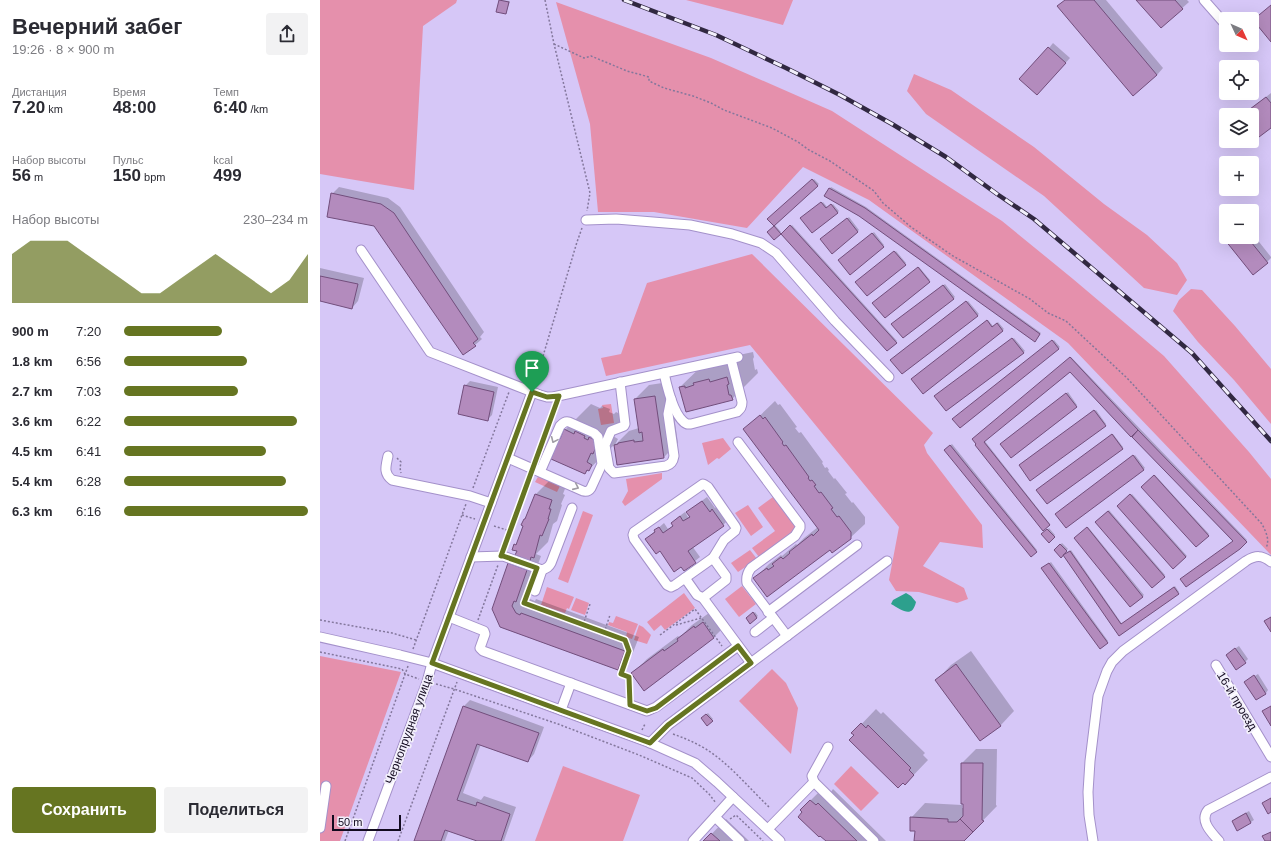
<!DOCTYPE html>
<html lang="ru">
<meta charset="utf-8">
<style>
:root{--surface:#fff;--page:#f2f2f3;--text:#2b2b33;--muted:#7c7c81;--accent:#667521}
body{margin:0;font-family:Arial,sans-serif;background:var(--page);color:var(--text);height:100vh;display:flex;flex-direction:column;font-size:15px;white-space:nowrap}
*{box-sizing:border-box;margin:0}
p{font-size:13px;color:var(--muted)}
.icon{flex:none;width:22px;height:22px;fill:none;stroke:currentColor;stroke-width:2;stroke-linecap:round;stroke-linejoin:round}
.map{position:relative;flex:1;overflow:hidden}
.details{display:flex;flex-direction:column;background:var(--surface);width:320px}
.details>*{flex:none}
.needle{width:26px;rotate:134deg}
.fabs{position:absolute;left:899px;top:12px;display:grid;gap:8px}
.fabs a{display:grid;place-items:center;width:40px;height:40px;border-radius:4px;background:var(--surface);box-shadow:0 4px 16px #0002;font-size:20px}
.scale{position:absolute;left:12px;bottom:10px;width:69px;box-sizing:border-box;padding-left:4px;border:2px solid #120a1f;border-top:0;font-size:11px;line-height:14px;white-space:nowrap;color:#120a1f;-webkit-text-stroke:3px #f2effb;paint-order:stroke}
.pin{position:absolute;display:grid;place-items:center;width:34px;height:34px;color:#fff;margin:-41px -17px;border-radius:50% 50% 50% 0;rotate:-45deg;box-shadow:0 0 4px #0007}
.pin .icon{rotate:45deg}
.round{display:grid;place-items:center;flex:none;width:42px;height:42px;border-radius:4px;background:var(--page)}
.summary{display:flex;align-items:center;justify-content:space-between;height:68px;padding:0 12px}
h1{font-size:22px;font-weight:800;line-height:30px}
.stats{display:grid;grid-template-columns:repeat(3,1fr);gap:6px;height:68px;padding:4px 12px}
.stats div{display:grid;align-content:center}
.stats b{font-size:17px;font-weight:800}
.stats small{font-size:11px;font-weight:400}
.stats p{font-size:11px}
.chart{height:112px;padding:8px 12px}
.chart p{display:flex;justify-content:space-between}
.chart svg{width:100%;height:72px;margin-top:4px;fill:var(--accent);opacity:.7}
.cta{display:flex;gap:8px;margin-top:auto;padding:8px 12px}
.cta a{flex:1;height:46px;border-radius:4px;background:var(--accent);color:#fff;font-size:16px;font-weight:800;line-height:46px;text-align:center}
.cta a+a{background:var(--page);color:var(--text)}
ul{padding:0 12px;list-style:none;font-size:13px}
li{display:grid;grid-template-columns:64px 48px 1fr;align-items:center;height:30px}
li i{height:10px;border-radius:5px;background:var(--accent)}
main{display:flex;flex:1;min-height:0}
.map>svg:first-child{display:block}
</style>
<main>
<section class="details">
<div class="summary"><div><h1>Вечерний забег</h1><p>19:26 · 8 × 900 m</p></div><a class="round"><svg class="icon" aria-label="share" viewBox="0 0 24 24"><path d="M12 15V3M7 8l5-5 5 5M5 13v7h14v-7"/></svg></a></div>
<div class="stats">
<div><p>Дистанция</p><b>7.20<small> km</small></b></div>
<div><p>Время</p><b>48:00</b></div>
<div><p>Темп</p><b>6:40<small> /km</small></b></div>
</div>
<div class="stats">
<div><p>Набор высоты</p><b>56<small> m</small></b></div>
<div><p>Пульс</p><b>150<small> bpm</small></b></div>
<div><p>kcal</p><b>499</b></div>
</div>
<div class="chart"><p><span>Набор высоты</span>230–234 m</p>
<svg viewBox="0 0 160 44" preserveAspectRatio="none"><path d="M0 44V14L10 6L20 6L30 6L40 14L50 22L60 30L70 38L80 38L90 30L100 22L110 14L120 22L130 30L140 38L150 30L160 14V44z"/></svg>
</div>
<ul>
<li><b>900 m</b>7:20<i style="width:53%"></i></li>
<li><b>1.8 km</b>6:56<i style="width:67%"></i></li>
<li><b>2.7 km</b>7:03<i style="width:62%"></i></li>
<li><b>3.6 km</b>6:22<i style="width:94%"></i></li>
<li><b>4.5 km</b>6:41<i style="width:77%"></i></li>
<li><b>5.4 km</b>6:28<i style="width:88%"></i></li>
<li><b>6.3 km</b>6:16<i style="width:100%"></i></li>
</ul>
<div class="cta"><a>Сохранить</a><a>Поделиться</a></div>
</section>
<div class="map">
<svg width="951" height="841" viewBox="0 0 951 841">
<rect width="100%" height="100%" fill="#d6c7f7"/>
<g fill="#e590ac">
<polygon points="0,0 137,0 136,3 103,26 94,190 0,174"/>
<polygon points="366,0 473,0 463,25"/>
<polygon points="236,2 391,58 512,111 682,221 753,279 844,356 929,452 951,479 951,555 748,343 549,200 483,167 427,228 334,212 278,212 270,124"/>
<polygon points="594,74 631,90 714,147 784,204 827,235 857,263 867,280 857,295 824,288 724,196 606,114 587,91"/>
<polygon points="432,254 613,433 604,445 607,453 662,525 663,548 620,542 603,566 644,588 648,599 637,603 599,592 576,591 569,580 579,527 430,345 286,376 281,358 301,354 327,283"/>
<polygon points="871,289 882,290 915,326 951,369 951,424 914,380 878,342 853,311 859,300"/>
<polygon points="291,404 294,423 281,425 278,409 283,408 282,405"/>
<polygon points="403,438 411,449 399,459 397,458 388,465 382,443"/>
<polygon points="342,473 342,479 305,506 302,502 308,491 306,479"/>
<polygon points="219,475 241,484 237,492 215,482"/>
<polygon points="453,497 477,529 439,557 432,548 455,531 438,508"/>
<polygon points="428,505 443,527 431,536 415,513"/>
<polygon points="263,511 273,515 248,583 238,579"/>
<polygon points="430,550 437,559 418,572 411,563"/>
<polygon points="422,586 436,604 419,617 405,599"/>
<polygon points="227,587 254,597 249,609 247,608 245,613 221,605"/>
<polygon points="364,593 375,608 345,630 341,625 334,631 327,622"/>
<polygon points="256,598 269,603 265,615 251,610"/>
<polygon points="296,616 318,624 312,639 306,637 307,632 288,625 289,622 293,623"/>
<polygon points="319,625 323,627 331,635 327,644 314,640"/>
<polygon points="0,656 81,672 20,841 0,841"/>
<polygon points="452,669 466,683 478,708 471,754 419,701"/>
<polygon points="243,766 320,795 303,841 215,841"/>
<polygon points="531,766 559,793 541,811 514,784"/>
</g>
<path fill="#2da08d" d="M586 593 591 596 596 602C592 619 582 610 571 604L573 600Z"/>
<g fill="#0003">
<polygon points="180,0 190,1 186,13"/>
<polygon points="745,0 786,0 843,68 837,75"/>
<polygon points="818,0 867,0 869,2 841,27"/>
<polygon points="733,43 750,58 722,89 729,48"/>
<polygon points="951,93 951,127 932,134 932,115 923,115"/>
<polygon points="494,179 499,184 454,224 461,232 454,239 448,232 455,226 449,219"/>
<polygon points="19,187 68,198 80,207 164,332 160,337 162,339 155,345 143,353 54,225 12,194"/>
<polygon points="511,187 546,207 721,333 716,340 540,215 505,195"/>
<polygon points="503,202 508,208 513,204 519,211 517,213 481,218"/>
<polygon points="529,217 539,230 512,252 502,239"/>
<polygon points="472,225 577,341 567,350 462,234"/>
<polygon points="906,231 906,237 932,237 932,233 951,257 951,258 947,262 902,235"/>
<polygon points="554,232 564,245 530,273 519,260"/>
<polygon points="576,251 586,263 547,295 537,282"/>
<polygon points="599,267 610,280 565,316 554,303"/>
<polygon points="0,268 44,278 38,301 32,308 0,300"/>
<polygon points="625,284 635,297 583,337 574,323"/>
<polygon points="648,301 659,314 582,372 573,359"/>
<polygon points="668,320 673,326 678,322 684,329 603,392 592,379"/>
<polygon points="694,338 705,351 627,410 617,395"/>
<polygon points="734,340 740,347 640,427 634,419"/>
<polygon points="433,352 434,357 433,359 435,370 437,369 438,373 412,399 360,387 386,362"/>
<polygon points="751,357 927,540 919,548 750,371 664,440 730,524 723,529 653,439"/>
<polygon points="150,381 178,387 172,415 167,420 145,386"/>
<polygon points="349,382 358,443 344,457 297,464 294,445 265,473 239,439 243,436 245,430 271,404 280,408 282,406 290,409 289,412 294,414 296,412 300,414 299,416 301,421 293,436 298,439 295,445 309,431 319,428 315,399 329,385"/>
<polygon points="748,392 757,405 756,406 682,443"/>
<polygon points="455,401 458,405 460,404 477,427 475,428 479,433 481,432 503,462 502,463 505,468 507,467 509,470 508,471 514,479 515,478 527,493 525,494 532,503 533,502 545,517 545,524 530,538 510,548 435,578 449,564 461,555 462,556 476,544 477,545 484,538 498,527 425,430"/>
<polygon points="776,410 786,424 785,425 701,464"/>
<polygon points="793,434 803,447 802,449 719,489"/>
<polygon points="632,444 717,550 711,555 626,449"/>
<polygon points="815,455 825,468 746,526 738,513"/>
<polygon points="835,475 889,534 876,546 822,487"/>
<polygon points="230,480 246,486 243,494 245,495 241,504 242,505 237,521 233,524 228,542 216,554 221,556 210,586 206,590 210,599 215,601 216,599 319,637 312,655 298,669 180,626 189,564 198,555 198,551 194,549 195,545 198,542 204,525 205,519 207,516 216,494"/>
<polygon points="812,494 867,556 853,568 798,506"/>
<polygon points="387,497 395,508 398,506 408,520 403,525 372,546 380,557 364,570 361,566 326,539 344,523 348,529 354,525 352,523 357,518 365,512 368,517 370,516 367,512"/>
<polygon points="789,510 845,575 832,587 776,522"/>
<polygon points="768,527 824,595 811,606 755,538"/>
<polygon points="729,528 735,535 729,541 723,534"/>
<polygon points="742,543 748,549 741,556 735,550"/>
<polygon points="751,550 802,624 855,586 859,592 800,635 744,555"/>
<polygon points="731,562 788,641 780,647 724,567"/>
<polygon points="397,609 408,623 394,637 325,689 313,673 327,659 358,636 359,637 363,634 372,625 389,613 390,614"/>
<polygon points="435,612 438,616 430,622 427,618"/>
<polygon points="919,646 928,659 925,662 910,652"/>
<polygon points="651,651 694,711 680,726 617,680 631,665"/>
<polygon points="938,674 948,690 946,693 927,681"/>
<polygon points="150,700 224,727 214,754 208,761 161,744 143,793 161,800 164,796 196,807 184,841 160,841 129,830 125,841 95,841 144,706"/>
<polygon points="556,709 561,714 563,712 605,753 603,755 608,760 585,784 533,733"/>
<polygon points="388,713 393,719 388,724 382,718"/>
<polygon points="656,749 677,749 676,805 677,806 643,841 596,830 591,818 605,803 642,805 642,808 644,808 642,763"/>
<polygon points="505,786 511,792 513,789 566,841 507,841 481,810"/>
<polygon points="929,811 934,820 931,822 913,821 916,818"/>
<polygon points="406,819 429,841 385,841"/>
</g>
<g fill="#b38bbd" stroke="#724e7c">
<polygon points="179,0 189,2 186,14 176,12"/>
<polygon points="745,0 774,0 837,75 813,96 737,6"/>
<polygon points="816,0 855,0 863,9 841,28"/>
<polygon points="951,5 951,42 933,20"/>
<polygon points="728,47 746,63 717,95 699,79"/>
<polygon points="946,97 951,103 951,128 935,140 932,135 932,115 922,115"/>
<polygon points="492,179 498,186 454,226 447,219"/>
<polygon points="509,188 545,208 720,334 715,342 539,216 504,196"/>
<polygon points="11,193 61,204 74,213 158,339 153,343 156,346 143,355 54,226 7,217"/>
<polygon points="501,202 506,208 511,204 518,213 492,233 480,218"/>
<polygon points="527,218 538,232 512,254 500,239"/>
<polygon points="470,225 577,343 567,351 461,234"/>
<polygon points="454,226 461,234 454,240 447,232"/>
<polygon points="906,231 906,237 927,237 948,263 933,275 901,235"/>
<polygon points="552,233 564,247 530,275 518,260"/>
<polygon points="574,251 586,265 547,296 535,282"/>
<polygon points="598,267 610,282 565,318 552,303"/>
<polygon points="0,276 38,284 32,309 0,301"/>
<polygon points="623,285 634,299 583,338 571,324"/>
<polygon points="646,301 658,316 582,374 570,360"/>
<polygon points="667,320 672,327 677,323 683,331 603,394 591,379"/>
<polygon points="692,338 704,353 626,411 614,396"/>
<polygon points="732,340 739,349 640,428 632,419"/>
<polygon points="750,357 818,430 811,437 750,372 664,442 730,525 723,531 655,445 656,444 652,439"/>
<polygon points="407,377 409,384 407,385 409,395 411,395 413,400 366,412 359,387 365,386 365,388 374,385 373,383 389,379 390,382"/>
<polygon points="144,385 174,392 168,421 138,414"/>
<polygon points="746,393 757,407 691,458 680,444"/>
<polygon points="335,396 344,458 297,465 294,445 298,444 298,443 314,440 314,442 323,441 322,432 319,433 314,399"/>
<polygon points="774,410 786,426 710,481 699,465"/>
<polygon points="440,415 443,419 445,417 463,442 462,443 464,446 466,445 489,477 488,478 490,481 492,480 496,485 494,486 499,493 501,492 513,508 511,509 517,517 519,516 531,532 531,539 512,553 510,550 447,597 433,578 447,568 448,570 454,566 452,564 461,557 463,559 470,553 469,552 492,534 493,536 499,530 423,429"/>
<polygon points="244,429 254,434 255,431 265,436 264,438 268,440 269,437 275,440 274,442 276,447 273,454 271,453 267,462 272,465 269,471 267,470 265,474 231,459 238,439 240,439"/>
<polygon points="818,430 927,542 920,549 866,587 860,579 913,541 812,437"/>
<polygon points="792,434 803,449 727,504 716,490"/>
<polygon points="630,445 717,552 711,557 624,450"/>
<polygon points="813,455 824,470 746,528 735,514"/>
<polygon points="834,475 889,536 876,547 821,487"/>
<polygon points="215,494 232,500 229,509 231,509 228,519 229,519 222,536 220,535 214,558 211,557 210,561 195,555 197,551 192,550 194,544 196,545 203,526 201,525 204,519 205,519"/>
<polygon points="810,494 866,557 853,569 797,506"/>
<polygon points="382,501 390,512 392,509 404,526 368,551 376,563 364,571 361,567 354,572 340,551 336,554 325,539 335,532 334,530 339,527 343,533 353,526 351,523 360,516 363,521 370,517 366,512"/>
<polygon points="788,511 845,577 832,588 775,522"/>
<polygon points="767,527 823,597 810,607 754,538"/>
<polygon points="727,529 735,537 729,543 721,534"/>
<polygon points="740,544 747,551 741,558 734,550"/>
<polygon points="750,551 801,624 854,587 859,594 799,636 743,555"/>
<polygon points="188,563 207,570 196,602 194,601 192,606 196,613 200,615 201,613 305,651 298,670 180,627 172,609"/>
<polygon points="729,563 788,643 780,649 721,568"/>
<polygon points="433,612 437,618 430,624 426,618"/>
<polygon points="951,617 951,632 944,621"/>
<polygon points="383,622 394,638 324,691 311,673 343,649 344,651 358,641 357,639 374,626 375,628"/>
<polygon points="915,648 926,663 916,670 906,655"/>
<polygon points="636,664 681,726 660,741 615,680"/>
<polygon points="934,675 946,694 936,700 924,682"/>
<polygon points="143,706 219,733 208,762 157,744 137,800 156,806 157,802 190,814 181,841 157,841 125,830 121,841 94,841"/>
<polygon points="951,706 951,726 942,711"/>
<polygon points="386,714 393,721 387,726 381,718"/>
<polygon points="541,723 546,728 548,725 591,768 589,770 594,775 585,785 583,783 578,788 529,740 534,735 531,733"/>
<polygon points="641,763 663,763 662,820 664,821 653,832 640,819 643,816 643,804 641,804"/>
<polygon points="951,798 951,812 948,814 942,803"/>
<polygon points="490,800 496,805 498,803 537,841 506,841 500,836 499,837 478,817 482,812 480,810"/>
<polygon points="926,813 931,823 917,831 912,821"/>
<polygon points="590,817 628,819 628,822 637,822 640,819 653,832 644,841 594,841 595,831 590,831"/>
<polygon points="951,832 951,841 945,841 942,836"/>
<polygon points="391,833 400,841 383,841"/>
</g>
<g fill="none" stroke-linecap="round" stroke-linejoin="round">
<defs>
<g id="minor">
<polyline points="884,0 906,25"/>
<polyline points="266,220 296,219 370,225 412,234 441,243 456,253 515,321 569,377"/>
<polyline points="41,250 110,352 220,395 227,397 233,397 418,357"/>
<path d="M344 373C347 387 354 418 367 424H371L417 412C420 409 422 408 422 402L411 359"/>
<path d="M300 382 305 424 304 426 291 431 285 445 289 468 294 473 346 466C351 464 353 462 354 456L348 414 351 399"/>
<path d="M418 442 480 525V528L475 536 431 568C427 573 426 577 427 583L467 636"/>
<path d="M68 456C66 466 63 473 72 480L150 496 171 503"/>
<path d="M188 458 263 491C267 492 269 491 271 488L282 464 278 437 274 433 249 422C245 421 243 423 240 426L220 472"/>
<polygon points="383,484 385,485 388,487 415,526 416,528 415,531 404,540 393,558 355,585 351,587 347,585 314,539 313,535 314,532"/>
<path d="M151 557 183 556 222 570C227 568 229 567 231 563L252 508"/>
<polyline points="365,578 377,595 383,598 431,663"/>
<polyline points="215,591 222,570"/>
<polyline points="383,598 406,580 406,576 393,558"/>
<polyline points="448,612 537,545"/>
<polyline points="129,617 164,631 165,634 160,648 163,651 327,711 336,707 418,646"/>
<polyline points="435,632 453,618"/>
<polyline points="0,637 80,655 112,663 328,742 375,763 397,782 460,841"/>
<polyline points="896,665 951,757"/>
<polyline points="241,710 251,683"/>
<polyline points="330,743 348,725 567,561"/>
<polyline points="494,782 492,776 508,747"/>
<polyline points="395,817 420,841"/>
<polyline points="0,828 6,786"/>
<polyline points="448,829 494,782 554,841"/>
<polyline points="48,841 107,682 112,663 212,392"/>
<polyline points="373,841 413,797"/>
<path d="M773 841 769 815 768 792 770 761 778 696 787 671 792 662 803 651 926 561C936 555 942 555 951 562"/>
<path d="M899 841C892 833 879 821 888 810L951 777"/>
</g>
</defs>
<use href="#minor" stroke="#a491ca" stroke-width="11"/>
<g stroke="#83779c" stroke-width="1.5" stroke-dasharray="2 2" stroke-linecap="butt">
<polyline points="225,0 234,44 270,193 267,211"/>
<path d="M234 44 264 58 271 56 307 71 329 77V81L344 88 373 96 391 103 404 110 452 128 478 142 489 150 510 161 554 191 563 203 591 227 633 256 710 299 728 313 746 321 807 378 942 524C946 532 950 540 946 548"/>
<polyline points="215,383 257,242 262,228"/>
<polyline points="221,445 235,405"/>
<polyline points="77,458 81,462 80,468 81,473"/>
<polyline points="153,488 189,392"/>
<polyline points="142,515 155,519"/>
<polyline points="174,526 190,531"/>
<polyline points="184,546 210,476"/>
<polyline points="207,596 204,603 305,640 309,651 301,674 309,677 309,695"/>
<polyline points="0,620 72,633 96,640"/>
<polyline points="158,620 178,565"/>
<polyline points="263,625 270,604"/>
<polyline points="356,625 381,618"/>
<polyline points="284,633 290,615"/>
<polyline points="340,635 375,609 402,646"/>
<polyline points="93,649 146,504"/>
<polyline points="0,652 82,669 85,674 99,679"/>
<polyline points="116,684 134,689 238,724 319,755 372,778 389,794 396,803"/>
<polyline points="322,730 325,724"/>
<path d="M353 734C364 738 374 742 384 748 408 762 429 788 449 807"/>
<polyline points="410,819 416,815 443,841"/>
<polyline points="25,841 88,666"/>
<polyline points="78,841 137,682"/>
</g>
<use href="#minor" stroke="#fff" stroke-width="9"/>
<defs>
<polyline id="rail" points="304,0 396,35 466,68 520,95 572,124 626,157 677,194 714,219 872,353 951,441"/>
</defs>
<use href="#rail" stroke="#312841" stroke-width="4.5"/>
<use href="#rail" stroke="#f2effb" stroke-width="3" stroke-dasharray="9" stroke-linecap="butt"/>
</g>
<defs><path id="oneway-chevron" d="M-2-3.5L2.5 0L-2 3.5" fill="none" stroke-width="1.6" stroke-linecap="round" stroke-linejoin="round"/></defs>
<g stroke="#a09da5">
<use href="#oneway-chevron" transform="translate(234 440) rotate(114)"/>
<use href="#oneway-chevron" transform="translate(256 487) rotate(24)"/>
</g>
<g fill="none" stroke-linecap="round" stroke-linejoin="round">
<defs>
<polygon id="route" points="212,392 227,397 239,396 181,556 183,556 217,568 204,603 305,640 309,651 301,674 309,677 310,705 327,711 336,708 418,646 431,663 348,725 330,743 112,663"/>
</defs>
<use href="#route" stroke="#fff" stroke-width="8"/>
<use href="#route" stroke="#667521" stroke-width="5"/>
</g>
<g text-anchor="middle" stroke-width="3.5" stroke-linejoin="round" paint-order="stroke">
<g font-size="12" fill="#120a1f" stroke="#f2effb">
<text transform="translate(917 701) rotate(59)" y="4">16-й проезд</text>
<text transform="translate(89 729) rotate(-70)" y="4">Чернопрудная улица</text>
</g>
</g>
</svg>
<div class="fabs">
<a><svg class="needle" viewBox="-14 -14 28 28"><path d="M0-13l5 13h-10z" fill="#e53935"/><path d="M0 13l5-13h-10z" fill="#7c7c81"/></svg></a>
<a><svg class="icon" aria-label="locate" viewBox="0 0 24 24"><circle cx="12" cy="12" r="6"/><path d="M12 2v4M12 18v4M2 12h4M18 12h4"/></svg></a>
<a><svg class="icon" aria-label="layers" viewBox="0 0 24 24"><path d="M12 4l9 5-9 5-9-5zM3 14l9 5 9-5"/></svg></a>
<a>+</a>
<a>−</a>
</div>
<div class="scale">50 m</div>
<div class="pin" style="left:212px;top:392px;background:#1e9e55"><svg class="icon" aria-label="arrive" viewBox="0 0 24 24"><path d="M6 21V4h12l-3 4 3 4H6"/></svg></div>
</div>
</main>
